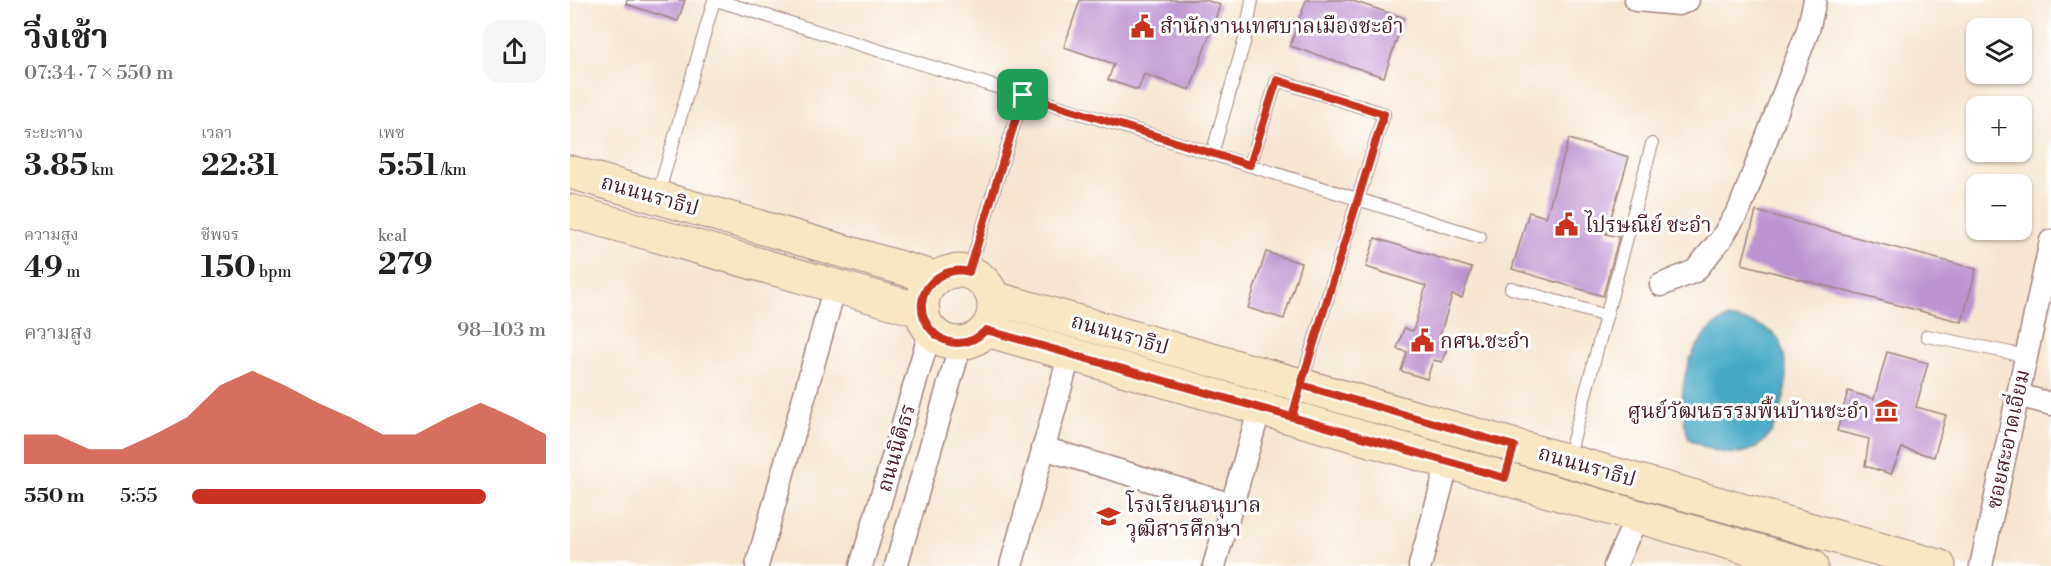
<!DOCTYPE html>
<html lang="th">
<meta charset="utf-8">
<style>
:root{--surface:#fff;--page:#f6f6f6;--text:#222;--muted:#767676;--accent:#c8321e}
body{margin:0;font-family:"Libre Bodoni","Noto Serif Thai",serif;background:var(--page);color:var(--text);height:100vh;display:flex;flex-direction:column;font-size:22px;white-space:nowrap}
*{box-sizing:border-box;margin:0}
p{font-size:20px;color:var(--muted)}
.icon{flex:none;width:33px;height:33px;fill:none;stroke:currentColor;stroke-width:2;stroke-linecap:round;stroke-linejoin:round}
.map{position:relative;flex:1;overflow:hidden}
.panel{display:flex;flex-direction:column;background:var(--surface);width:570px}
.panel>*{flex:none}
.tools{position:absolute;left:1396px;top:18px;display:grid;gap:12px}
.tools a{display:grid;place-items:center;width:66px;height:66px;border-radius:12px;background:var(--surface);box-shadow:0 2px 4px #0004;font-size:30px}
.pin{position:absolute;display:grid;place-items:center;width:51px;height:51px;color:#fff;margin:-26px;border-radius:12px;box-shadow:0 3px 9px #0006}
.round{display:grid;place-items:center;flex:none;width:63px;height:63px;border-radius:18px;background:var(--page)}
.headline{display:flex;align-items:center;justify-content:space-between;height:102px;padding:0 24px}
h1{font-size:33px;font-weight:700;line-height:45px}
.metrics{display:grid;grid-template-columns:repeat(3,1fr);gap:9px;height:102px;padding:6px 24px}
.metrics div{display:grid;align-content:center}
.metrics b{font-size:30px;font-weight:700}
.metrics small{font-size:16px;font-weight:400}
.metrics p{font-size:16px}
.chart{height:168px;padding:12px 24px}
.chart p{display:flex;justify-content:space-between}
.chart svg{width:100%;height:108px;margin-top:6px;fill:var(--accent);opacity:.7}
ul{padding:0 24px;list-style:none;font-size:20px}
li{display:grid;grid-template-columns:96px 72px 1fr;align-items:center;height:45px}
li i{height:15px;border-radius:8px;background:var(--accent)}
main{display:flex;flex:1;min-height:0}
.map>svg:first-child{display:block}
</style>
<main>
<section class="panel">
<div class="headline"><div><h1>วิ่งเช้า</h1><p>07:34 · 7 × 550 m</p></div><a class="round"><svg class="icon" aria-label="share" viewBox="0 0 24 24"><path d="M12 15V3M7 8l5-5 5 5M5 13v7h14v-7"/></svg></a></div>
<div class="metrics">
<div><p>ระยะทาง</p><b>3.85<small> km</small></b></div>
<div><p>เวลา</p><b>22:31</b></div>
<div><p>เพซ</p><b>5:51<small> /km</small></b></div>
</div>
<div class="metrics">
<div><p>ความสูง</p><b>49<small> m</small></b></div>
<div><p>ชีพจร</p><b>150<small> bpm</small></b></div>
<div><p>kcal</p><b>279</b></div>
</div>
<div class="chart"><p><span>ความสูง</span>98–103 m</p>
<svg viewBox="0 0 160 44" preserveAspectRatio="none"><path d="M0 44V32L10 32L20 38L30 38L40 32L50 25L60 12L70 6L80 12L90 19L100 25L110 32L120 32L130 25L140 19L150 25L160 32V44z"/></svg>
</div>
<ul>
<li><b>550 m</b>5:55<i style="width:83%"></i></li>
</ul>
</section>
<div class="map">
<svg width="1481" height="566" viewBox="0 0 1481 566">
<rect width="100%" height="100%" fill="#fff"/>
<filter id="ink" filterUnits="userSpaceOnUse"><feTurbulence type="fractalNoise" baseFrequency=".0167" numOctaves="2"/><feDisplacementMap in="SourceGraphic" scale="12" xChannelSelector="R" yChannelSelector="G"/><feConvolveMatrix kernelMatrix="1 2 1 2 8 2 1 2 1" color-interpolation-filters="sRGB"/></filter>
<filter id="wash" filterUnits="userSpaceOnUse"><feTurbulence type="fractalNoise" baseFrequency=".008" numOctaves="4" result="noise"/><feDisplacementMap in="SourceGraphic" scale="24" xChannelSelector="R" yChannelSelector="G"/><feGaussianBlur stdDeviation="1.35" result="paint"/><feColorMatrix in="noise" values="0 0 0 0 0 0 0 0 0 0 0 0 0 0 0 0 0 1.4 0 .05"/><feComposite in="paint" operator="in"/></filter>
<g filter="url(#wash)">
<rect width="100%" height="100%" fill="#f6e6d1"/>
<path fill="#44a9c4" stroke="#476478" stroke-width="1.5" d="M1157 318C1175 321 1196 324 1208 338 1212 342 1212 350 1214 355 1220 383 1212 432 1185 448 1163 460 1138 450 1119 439 1104 396 1114 341 1157 318Z"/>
<g id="blocks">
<g fill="#bd92d0">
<polygon points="57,0 115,0 108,21 56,4"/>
<polygon points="510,0 636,0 650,5 620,90 574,74 568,90 538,80 544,64 494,47"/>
<polygon points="736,0 780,0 834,18 814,77 720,46"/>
<polygon points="999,139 1059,157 1036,234 1049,237 1033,296 942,269 959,212 976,217"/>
<polygon points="1186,211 1406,269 1392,322 1172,264"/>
<polygon points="805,238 902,268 892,298 882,295 869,339 879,342 872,362 863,360 857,379 831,371 837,352 827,349 834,328 843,331 856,286 796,267"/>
<polygon points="696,252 731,263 714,319 678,308"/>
<polygon points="1317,352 1358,363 1346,407 1376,415 1364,457 1332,448 1321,474 1295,466 1299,439 1267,431 1278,391 1304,399"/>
</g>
</g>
</g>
<g filter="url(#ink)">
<use href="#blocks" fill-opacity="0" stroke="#a0827e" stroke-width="1.5"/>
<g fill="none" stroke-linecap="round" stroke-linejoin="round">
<defs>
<g id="lane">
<polyline points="146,0 910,237"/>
<polyline points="642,154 675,39 682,0"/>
<polyline points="680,165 707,80 814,114 731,384"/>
<polyline points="88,195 144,0"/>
<polyline points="399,272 453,95"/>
<polyline points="941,288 1036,316"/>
<polyline points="1357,336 1456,356"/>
<polyline points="998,459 1082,144"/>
</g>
<g id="street">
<polyline points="1066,0 1109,4 1118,0"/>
<polyline points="1091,285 1125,271 1151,239 1170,208 1238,30 1245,0"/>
<polyline points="1448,395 1481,404"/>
<polyline points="473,448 662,505"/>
<polyline points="187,566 265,286"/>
<polyline points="291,566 361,329"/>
<polyline points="326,566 391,343"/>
<polyline points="441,566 500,353"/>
<polyline points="644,566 690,408"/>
<polyline points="850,566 878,462"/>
<polyline points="1045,566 1067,516"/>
<polyline points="1411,566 1481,241"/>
</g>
<g id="secondary">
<polyline points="0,172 366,278"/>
<polyline points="0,211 353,311"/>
<circle cx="388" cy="307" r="36"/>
<polyline points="424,298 1369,566"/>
<polyline points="416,330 1241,566"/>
</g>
</defs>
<use href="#lane" stroke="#a0827e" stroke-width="14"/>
<use href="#street" stroke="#a0827e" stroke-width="25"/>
<use href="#secondary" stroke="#a0827e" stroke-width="35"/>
<use href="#lane" stroke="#fff" stroke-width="12"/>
<use href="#street" stroke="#fff" stroke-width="22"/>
<use href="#secondary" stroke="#f9e7c3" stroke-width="33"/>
</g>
</g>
<g fill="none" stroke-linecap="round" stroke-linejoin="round" filter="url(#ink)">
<defs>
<path id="route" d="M453 95 399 272C389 269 377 271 368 277 325 308 377 370 416 330L722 417 731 385 944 446 935 478 722 417 731 385 814 114 707 80 680 165 453 95"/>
</defs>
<use href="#route" stroke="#fff" stroke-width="12"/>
<use href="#route" stroke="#c8321e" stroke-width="8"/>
</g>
<defs>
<symbol id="civic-bare" viewBox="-9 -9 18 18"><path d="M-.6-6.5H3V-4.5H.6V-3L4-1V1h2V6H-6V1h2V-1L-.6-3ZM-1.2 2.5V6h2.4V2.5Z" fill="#c8321e" stroke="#fff" stroke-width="2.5" paint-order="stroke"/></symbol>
<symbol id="museum-bare" viewBox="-9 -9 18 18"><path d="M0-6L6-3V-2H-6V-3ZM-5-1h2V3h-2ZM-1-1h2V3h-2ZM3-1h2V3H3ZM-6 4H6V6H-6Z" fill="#c8321e" stroke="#fff" stroke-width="2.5" paint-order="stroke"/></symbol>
<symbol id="school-bare" viewBox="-9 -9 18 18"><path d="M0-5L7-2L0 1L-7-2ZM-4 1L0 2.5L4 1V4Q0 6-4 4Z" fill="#c8321e" stroke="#fff" stroke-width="2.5" paint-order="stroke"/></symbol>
</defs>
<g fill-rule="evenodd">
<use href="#civic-bare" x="556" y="10" width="33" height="33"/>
<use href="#civic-bare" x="980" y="208" width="33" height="33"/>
<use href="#civic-bare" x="836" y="324" width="33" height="33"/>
<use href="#museum-bare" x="1300" y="394" width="33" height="33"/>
<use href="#school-bare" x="522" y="500" width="33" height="33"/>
</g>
<g text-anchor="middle" stroke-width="6" stroke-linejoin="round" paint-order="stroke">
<g font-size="21" fill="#4a1f2b" stroke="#fff" text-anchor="start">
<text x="590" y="33">สํานักงานเทศบาลเมืองชะอำ</text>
<text x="1015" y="232">ไปรษณีย์ ชะอำ</text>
<text x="870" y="348">กศน.ชะอำ</text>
<text x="1299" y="418" text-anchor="end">ศูนย์วัฒนธรรมพื้นบ้านชะอำ</text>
<text x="556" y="512">โรงเรียนอนุบาล<tspan x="556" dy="24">วุฒิสารศึกษา</tspan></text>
</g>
<g font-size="21" fill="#4a1f2b" stroke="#fff">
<text transform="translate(80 195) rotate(16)" y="7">ถนนนราธิป</text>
<text transform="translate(550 334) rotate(16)" y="7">ถนนนราธิป</text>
<text transform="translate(1438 439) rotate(-78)" y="7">ซอยสะอาดเอี่ยม</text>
<text transform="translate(326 448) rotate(-74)" y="7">ถนนนิติธร</text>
<text transform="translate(1017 466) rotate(16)" y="7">ถนนนราธิป</text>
</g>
</g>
</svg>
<div class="tools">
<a><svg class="icon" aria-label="layers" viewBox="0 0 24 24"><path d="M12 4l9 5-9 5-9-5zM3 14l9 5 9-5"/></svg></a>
<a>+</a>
<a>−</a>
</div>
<div class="pin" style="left:453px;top:95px;background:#1e9e55"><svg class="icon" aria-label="arrive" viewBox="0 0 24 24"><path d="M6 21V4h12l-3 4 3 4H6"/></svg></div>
</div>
</main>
